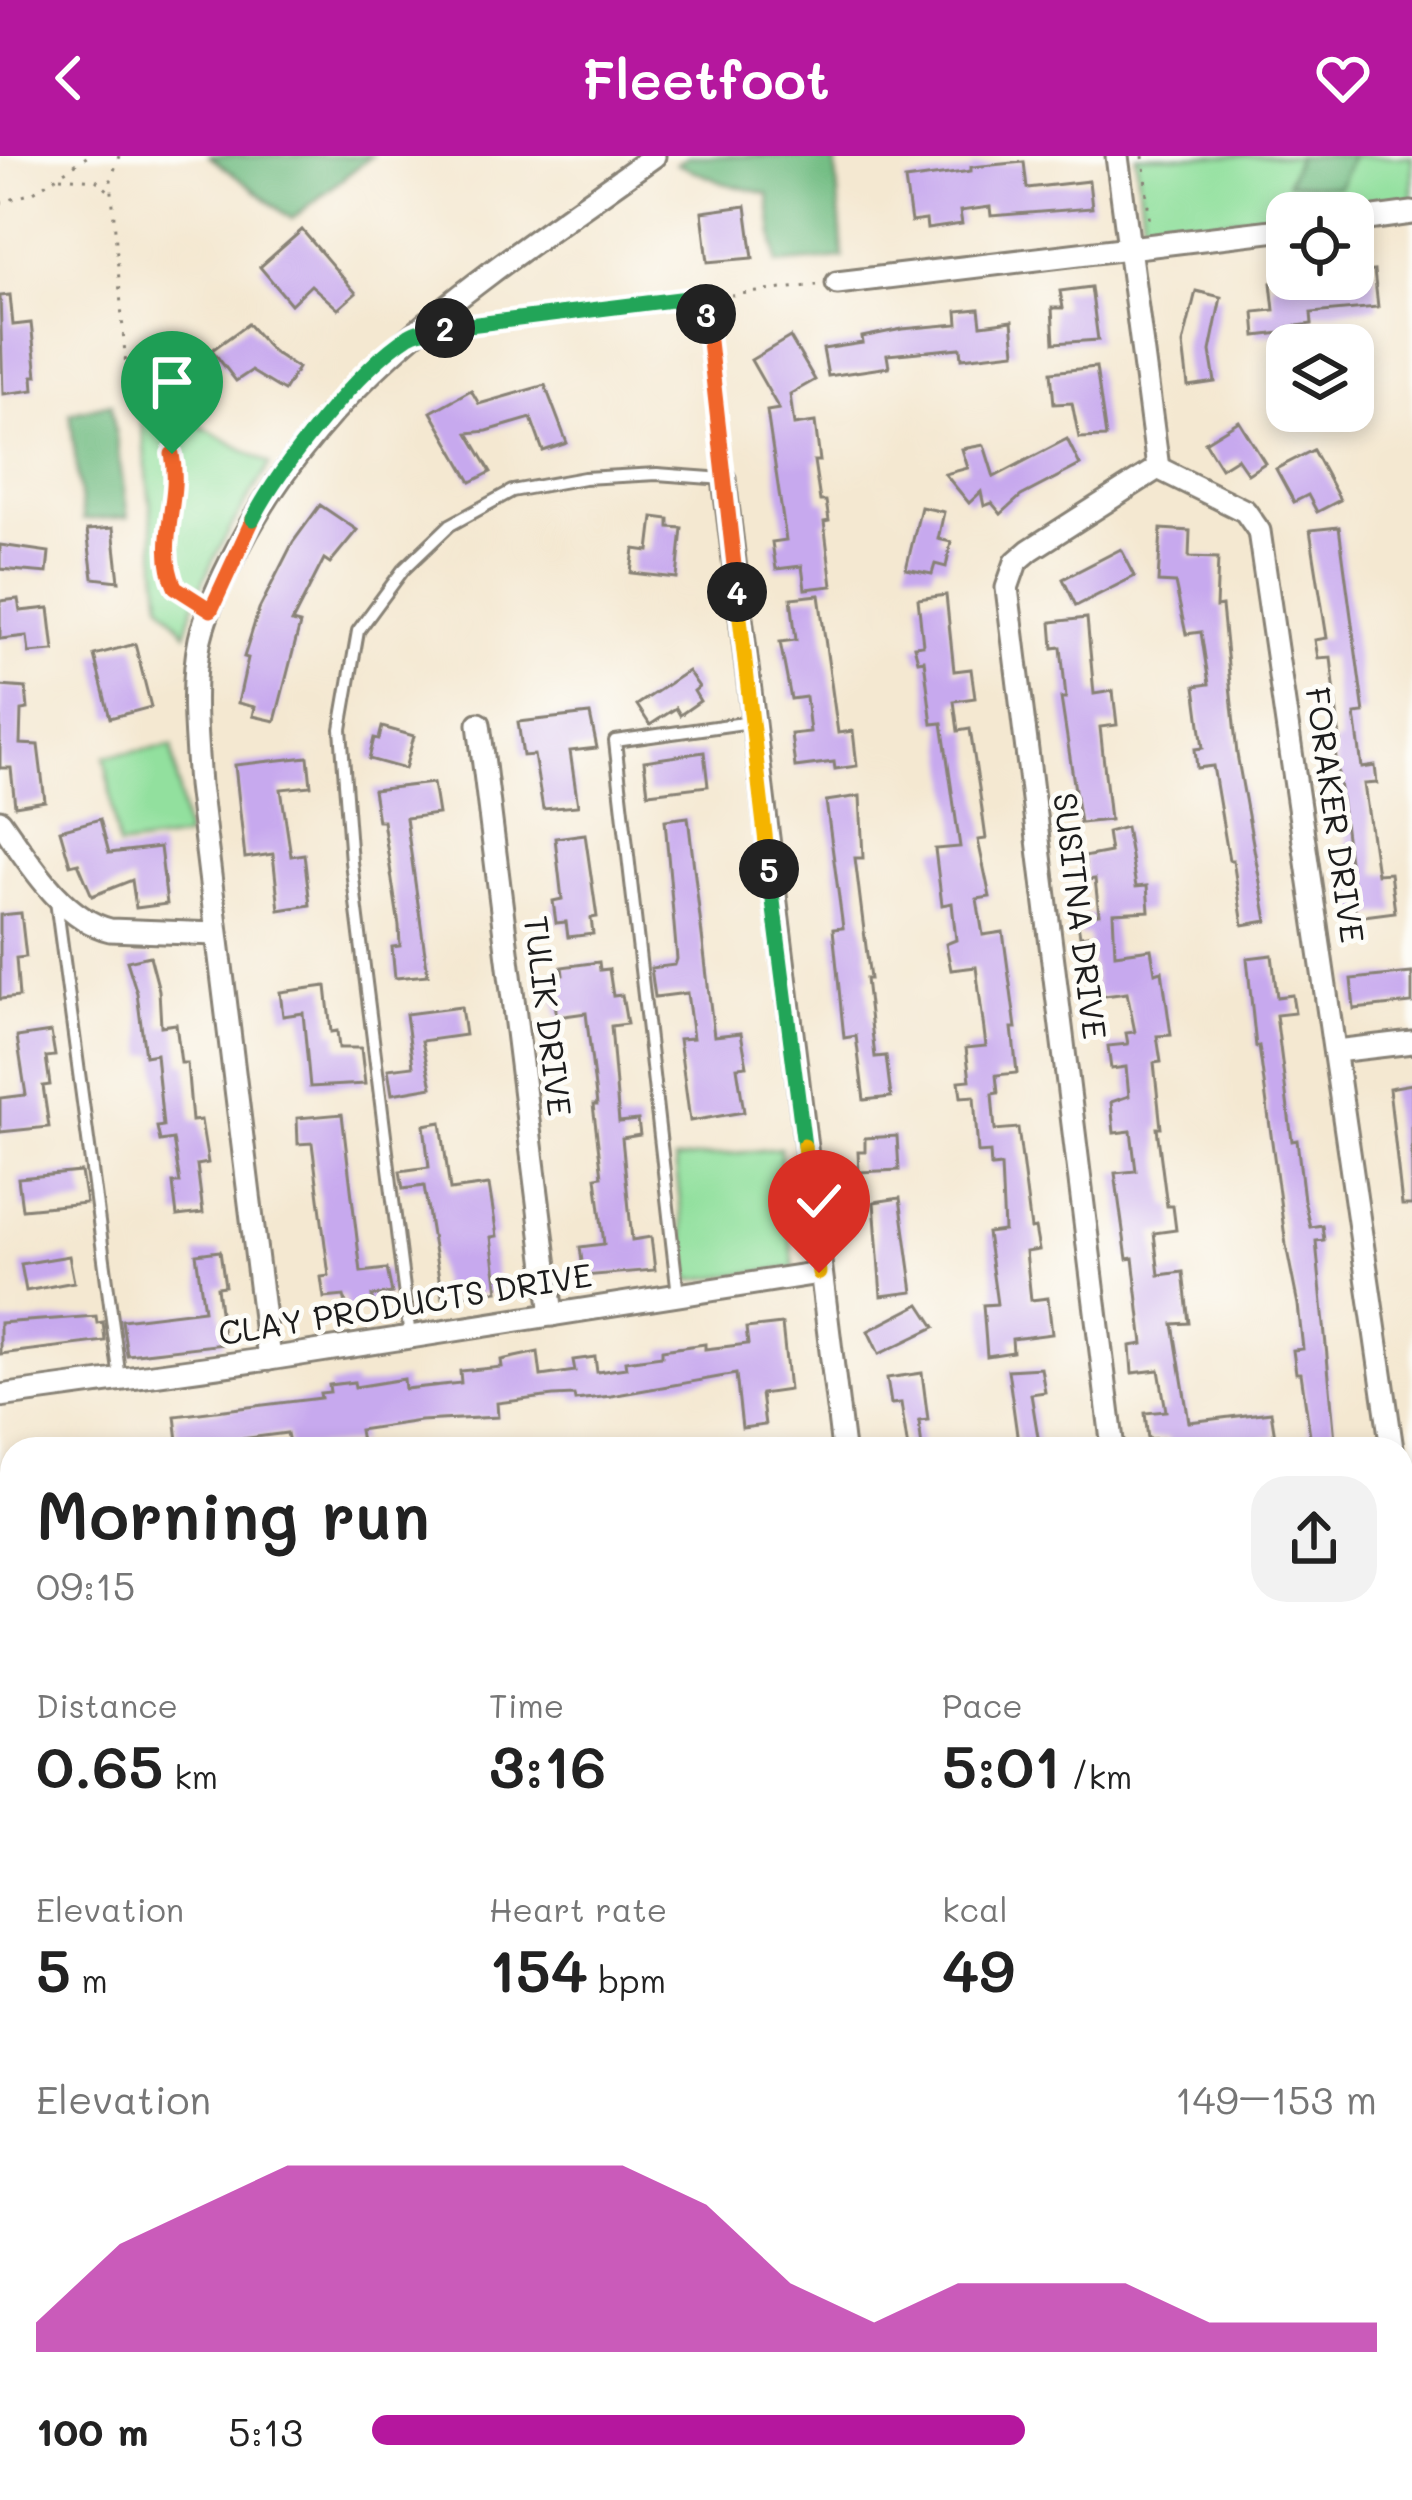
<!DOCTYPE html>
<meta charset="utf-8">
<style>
:root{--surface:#fff;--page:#f2f2f2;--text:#222;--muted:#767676;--accent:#b5179e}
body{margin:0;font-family:Mali,sans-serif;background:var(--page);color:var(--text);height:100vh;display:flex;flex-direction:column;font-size:45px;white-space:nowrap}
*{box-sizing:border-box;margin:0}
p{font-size:39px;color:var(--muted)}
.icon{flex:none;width:66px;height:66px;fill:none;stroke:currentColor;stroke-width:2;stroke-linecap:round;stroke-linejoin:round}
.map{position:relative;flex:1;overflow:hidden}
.drawer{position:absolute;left:0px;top:1281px;width:1413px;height:1065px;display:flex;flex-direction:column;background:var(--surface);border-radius:36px 36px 0 0;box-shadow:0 6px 18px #0003}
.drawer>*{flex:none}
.buttons{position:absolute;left:1266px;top:36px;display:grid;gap:24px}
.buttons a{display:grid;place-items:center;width:108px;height:108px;border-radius:24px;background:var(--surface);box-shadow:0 6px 18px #0003;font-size:60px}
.pin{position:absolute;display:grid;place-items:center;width:102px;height:102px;color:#fff;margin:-123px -51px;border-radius:50% 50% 50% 0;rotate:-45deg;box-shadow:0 0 12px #0007}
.pin .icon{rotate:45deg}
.km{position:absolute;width:60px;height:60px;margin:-30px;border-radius:50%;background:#222;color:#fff;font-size:33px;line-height:60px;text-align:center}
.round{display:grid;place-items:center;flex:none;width:126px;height:126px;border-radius:36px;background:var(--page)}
.head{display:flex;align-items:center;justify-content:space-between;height:204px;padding:0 36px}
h1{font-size:66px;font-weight:600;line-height:90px}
.stats{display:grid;grid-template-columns:repeat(3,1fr);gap:18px;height:204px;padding:12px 36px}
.stats div{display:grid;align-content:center}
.stats b{font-size:60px;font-weight:600}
.stats small{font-size:33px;font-weight:400}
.stats p{font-size:33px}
.chart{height:336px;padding:24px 36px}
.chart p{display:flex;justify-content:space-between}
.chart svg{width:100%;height:216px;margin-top:12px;fill:var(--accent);opacity:.7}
ul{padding:0 36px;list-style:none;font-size:39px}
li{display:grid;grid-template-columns:192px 144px 1fr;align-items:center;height:90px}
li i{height:30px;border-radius:15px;background:var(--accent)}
header{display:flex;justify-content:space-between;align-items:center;height:156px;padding:0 36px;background:var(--accent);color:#fff;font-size:54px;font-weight:600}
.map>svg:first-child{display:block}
</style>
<header><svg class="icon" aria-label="back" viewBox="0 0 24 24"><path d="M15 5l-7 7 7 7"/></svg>Fleetfoot<svg class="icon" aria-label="heart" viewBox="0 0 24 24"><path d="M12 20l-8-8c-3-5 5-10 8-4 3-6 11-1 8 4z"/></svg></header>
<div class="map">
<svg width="1412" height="2344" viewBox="0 0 1412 2344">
<rect width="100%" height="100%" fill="#fdfcf7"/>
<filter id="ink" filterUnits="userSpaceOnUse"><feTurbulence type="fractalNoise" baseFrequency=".00833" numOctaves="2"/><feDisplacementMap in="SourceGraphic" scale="24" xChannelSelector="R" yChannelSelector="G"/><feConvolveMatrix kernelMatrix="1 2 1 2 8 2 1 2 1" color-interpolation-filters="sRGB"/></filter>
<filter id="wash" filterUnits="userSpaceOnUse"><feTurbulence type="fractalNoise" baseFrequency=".004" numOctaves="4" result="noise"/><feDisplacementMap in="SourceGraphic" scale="48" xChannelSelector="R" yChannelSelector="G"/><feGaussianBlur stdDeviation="2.7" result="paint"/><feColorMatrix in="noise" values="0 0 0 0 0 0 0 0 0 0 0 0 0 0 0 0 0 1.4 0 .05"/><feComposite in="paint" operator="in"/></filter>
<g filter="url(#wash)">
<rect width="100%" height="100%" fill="#f4e8d1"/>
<polygon fill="#cfdafa" points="1412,1804 1412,2313 1401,2315 1401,1805"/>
<g fill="#92e09e" stroke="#577e5d" stroke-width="3">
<polygon points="1136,0 1412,0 1412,43 1144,74"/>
<path d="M138 236 270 308C237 361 200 416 186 477L161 447Z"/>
<polygon points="172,590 186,681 118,691 105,600"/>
<polygon points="780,992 794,1112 689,1124 675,1004"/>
<polygon points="422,2334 1206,2334 1128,2344 424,2344"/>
</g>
<g fill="#75be85" stroke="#486d50" stroke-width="3">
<polygon points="209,0 371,0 292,63"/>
<polygon points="688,0 835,0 843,102 777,108 768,38 723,27 677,8"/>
<polygon points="1298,0 1352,0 1339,31 1287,27"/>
<polygon points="111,247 128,361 83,364 70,257"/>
<polygon points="422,2334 568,2334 577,2344 423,2344"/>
</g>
<g id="blocks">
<g fill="#c7a9ee">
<polygon points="1024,6 1027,32 1089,25 1092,52 991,60 990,51 960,55 962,68 927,73 926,64 911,66 905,24 971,15 971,11"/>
<polygon points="746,50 753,102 708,106 702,56"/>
<polygon points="302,74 356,137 338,153 311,129 291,148 260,111"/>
<polygon points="1374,115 1378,151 1311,157 1312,168 1289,171 1290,176 1256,180 1254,156 1274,154 1271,127 1353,123 1353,117"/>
<polygon points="1091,131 1098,184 1054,187 1052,152 1063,152 1060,135"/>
<polygon points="1196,135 1221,141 1210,195 1215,226 1188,230 1183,188"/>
<polygon points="10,139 13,169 31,167 37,220 33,220 34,234 3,238 0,140"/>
<polygon points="979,153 981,169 1012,165 1015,196 962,202 961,192 887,199 889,211 828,220 823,193 863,187 862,181 902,173 958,168 957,155"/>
<polygon points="248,168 272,195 298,212 284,235 251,215 236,225 212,194"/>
<polygon points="790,181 815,224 790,238 794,269 815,266 820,305 814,305 820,345 826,345 829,365 824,366 832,430 805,433 802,410 776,413 772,386 786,384 767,255 779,253 751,204"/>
<polygon points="1096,211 1106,281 1079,282 1072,247 1054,248 1051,216"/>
<polygon points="545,229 567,287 543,295 531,262 487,275 468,277 491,316 471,326 431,256 471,234 479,248"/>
<polygon points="1239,265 1265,307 1248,318 1237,302 1221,312 1205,286"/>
<polygon points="1067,283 1080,309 1021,340 1001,358 992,347 984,350 981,336 969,347 945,318 968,312 962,293 984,289 994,321"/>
<polygon points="1313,294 1340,344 1317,356 1308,339 1294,346 1276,313"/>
<polygon points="320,349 357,374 330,407 324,403 292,466 300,468 275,565 253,560 255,551 238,547 248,502 244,501 259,453 293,386"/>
<polygon points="921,351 944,356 938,383 951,386 946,411 935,408 932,418 906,413"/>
<polygon points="653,361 669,363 669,371 682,372 677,422 631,417 634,393 649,395"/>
<polygon points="1339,371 1364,557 1355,558 1362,612 1375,610 1377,627 1364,628 1377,718 1390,717 1395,756 1356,761 1334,586 1340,586 1331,501 1318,502 1315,484 1327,482 1310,374"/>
<polygon points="113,372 119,425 93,422 87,374"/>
<polygon points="1161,373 1190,375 1189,401 1218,402 1216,451 1222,450 1237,598 1267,765 1243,769 1233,704 1229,704 1213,610 1197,612 1195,593 1203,592 1195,530 1209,528 1201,476 1186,478 1175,427 1158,426"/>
<polygon points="0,389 49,396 47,417 0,413"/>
<polygon points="1121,393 1135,420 1076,450 1063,423"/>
<polygon points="819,439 838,577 853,575 857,610 835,613 834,606 795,611 791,578 810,576 806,541 791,543 780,486 796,484 791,442"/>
<polygon points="946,439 954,515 971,513 975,542 954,545 958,575 970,573 979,632 986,683 978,684 990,741 977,743 983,779 1003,776 1016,872 1012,872 1017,917 996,919 998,937 992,938 995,974 1018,972 1031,1073 1035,1072 1039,1094 1026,1096 1031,1144 1048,1142 1052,1178 1012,1183 1013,1196 987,1200 983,1149 997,1148 987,1077 1004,1075 1001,1010 991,1011 990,996 978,997 974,940 961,941 959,925 970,924 966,892 986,890 976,811 951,814 946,788 956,784 952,747 942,749 935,693 960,691 942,567 932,568 924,504 918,505 914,490 923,489 918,443"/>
<polygon points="18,443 20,455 49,452 54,495 29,497 27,480 0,483 0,445"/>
<polygon points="1087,462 1094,538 1113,535 1117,569 1100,571 1110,664 1080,667 1061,542 1066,542 1061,491 1053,492 1051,466"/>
<polygon points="135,488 151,551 110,562 94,499"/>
<polygon points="688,515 699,531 694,535 700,545 680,559 676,552 650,569 637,549"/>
<polygon points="0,530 26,532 28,553 21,554 20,588 38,589 45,645 15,650 11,612 0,612"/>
<polygon points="590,558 597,592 570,595 578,650 543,653 534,599 523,600 518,566"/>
<polygon points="382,571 414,580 405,613 369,603 374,582 379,583"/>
<polygon points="704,596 708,630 648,637 644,605"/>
<polygon points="308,601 311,630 281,633 291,700 304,698 310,749 279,754 273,698 245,702 235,609"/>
<polygon points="433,627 438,658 406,662 428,819 395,822 392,791 400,790 399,770 383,665 378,665 373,634"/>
<polygon points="860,640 863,702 855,702 870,823 866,823 875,901 886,900 891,941 864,944 856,880 844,882 833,773 843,772 826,645"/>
<polygon points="688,661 714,880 741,877 747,910 737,911 744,956 690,965 679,883 693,882 687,837 655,841 651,812 675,809 677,803 665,664"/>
<polygon points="100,663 109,697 160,691 167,748 136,752 132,724 92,740 78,707 70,709 60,674"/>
<polygon points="1126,671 1136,731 1147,730 1149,755 1113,757 1115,798 1151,793 1155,817 1162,815 1171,879 1157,880 1161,906 1154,907 1161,972 1157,972 1167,1050 1173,1050 1176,1074 1154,1077 1159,1119 1183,1116 1189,1167 1173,1168 1189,1266 1271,1256 1275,1281 1197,1293 1170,1293 1168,1282 1148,1283 1145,1257 1166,1255 1159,1214 1132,1217 1130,1190 1143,1188 1133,1102 1127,1103 1115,1017 1136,1015 1131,975 1114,977 1111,946 1129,940 1126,911 1111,913 1108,890 1128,888 1126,877 1135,876 1127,837 1097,841 1088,779 1080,780 1077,761 1099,758 1095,723 1087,724 1084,701 1110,696 1107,676"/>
<polygon points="585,678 597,761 591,762 593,778 568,781 566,766 556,767 553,745 562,743 555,682"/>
<polygon points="21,757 26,801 16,802 19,841 0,843 0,759"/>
<polygon points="1272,799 1277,841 1292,839 1295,857 1276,859 1292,985 1297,984 1304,1044 1310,1071 1322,1069 1324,1084 1316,1085 1335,1284 1311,1286 1301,1217 1296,1217 1293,1194 1303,1193 1298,1149 1286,1089 1259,890 1256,891 1247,802"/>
<polygon points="150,800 159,834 161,870 176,868 181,907 187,907 192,965 201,964 208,1007 197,1009 203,1057 177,1060 173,1027 180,1027 173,983 160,985 157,971 163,970 156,898 145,900 137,837 127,805"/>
<polygon points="599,806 600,814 609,813 613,840 622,839 627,868 611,870 619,966 638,964 640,979 622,982 632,1084 651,1081 655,1114 584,1120 580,1091 604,1088 596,1021 602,1020 593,949 597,949 586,857 557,861 551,820 563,819 562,811"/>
<polygon points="1412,817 1412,847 1354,853 1351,823"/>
<polygon points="326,830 331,876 337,875 339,892 361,892 365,928 310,931 303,857 283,860 280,836"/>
<polygon points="461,851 465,879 422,885 432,931 392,938 388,913 413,910 406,858"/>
<polygon points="51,876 55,900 46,901 50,929 43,930 49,971 0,976 0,942 26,939 17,881"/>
<polygon points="1412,928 1412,1049 1402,1049 1389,932"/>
<polygon points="342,958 361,1116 387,1113 392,1137 372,1140 374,1151 348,1154 344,1140 324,1142 321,1121 329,1120 312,987 298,988 297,962"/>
<polygon points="441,966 450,1034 489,1029 497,1080 491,1081 498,1135 442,1141 424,1030 403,1033 400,1015 429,1011 424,969"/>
<polygon points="897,980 899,1014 859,1016 858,996 865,996 865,982"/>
<polygon points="81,1016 86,1047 22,1053 18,1022"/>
<polygon points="900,1042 913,1136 881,1140 874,1046"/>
<polygon points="220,1095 225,1130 217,1131 224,1188 127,1199 122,1164 204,1154 196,1098"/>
<polygon points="69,1100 74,1126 26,1135 21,1108"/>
<polygon points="920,1148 935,1171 879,1198 868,1175"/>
<polygon points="96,1160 97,1167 103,1166 105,1185 0,1198 0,1167"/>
<polygon points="782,1168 789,1234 761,1238 765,1269 742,1272 736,1218 611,1240 575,1244 574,1239 553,1240 497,1247 498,1261 420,1265 359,1274 361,1286 290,1292 287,1277 204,1288 204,1293 179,1293 175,1260 321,1242 320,1237 330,1236 329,1229 354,1226 355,1231 404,1223 405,1233 461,1227 460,1215 502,1211 501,1204 538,1196 541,1220 575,1215 573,1204 595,1201 597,1216 626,1212 625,1205 662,1200 662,1194 705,1188 705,1193 748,1188 746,1172"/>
<polygon points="1041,1212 1045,1236 1031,1238 1040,1293 1019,1293 1008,1214"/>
<polygon points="922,1217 928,1264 919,1265 922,1293 908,1293 901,1247 891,1248 887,1222"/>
</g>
</g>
</g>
<g filter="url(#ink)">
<use href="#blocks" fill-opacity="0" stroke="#888276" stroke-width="3"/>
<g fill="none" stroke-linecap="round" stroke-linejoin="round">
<defs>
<g id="service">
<polyline points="56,745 120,1223"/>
<polyline points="678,1139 615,585 751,566"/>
<polyline points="410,1181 351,706 341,573 358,475 403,414 450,369 512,335 584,322 657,318 724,323"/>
<polyline points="1401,1898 1412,1901"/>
<polyline points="1401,2256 1412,2254"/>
<polyline points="281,2334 282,2344"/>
</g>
<g id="minor">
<polyline points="1117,0 1158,312"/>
<polyline points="1353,65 1412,57"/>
<polyline points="837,127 1287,73"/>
<polyline points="1158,312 1245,355 1259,375 1392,1293"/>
<polyline points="724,323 843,1293"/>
<polyline points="479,568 552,1159"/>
<path d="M0 665C28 704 61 762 110 774L216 778"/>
<polyline points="1336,895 1412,886"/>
<path d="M269 1203 199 629C196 581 190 531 200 483 207 452 224 418 239 390 332 212 496 114 654 0"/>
<polyline points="0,1240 269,1203 819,1117"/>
<polyline points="1113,1293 1007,432 1016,406 1030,394 1158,312"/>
<polyline points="1401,1327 1412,1332"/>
<polyline points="1401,1619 1412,1629"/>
<polyline points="0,1658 12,1656"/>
<polyline points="0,2093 12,2092"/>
<polyline points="401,2334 403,2344"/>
<polyline points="0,2339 40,2334"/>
<polyline points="1345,2344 1412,2336"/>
</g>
<g id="tertiary">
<polyline points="1401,1757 1412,1756"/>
<polyline points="1401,1787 1412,1786"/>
<polyline points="0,1936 12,1934"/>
<polyline points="0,1955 12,1954"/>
</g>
</defs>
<use href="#service" stroke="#888276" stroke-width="16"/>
<use href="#minor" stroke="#888276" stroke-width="27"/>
<use href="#tertiary" stroke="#888276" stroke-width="33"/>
<g stroke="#888276" stroke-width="3" stroke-dasharray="3 9" stroke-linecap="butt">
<polyline points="119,0 111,24 127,224 163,278 177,323 166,370 168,408 175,431 194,442"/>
<polyline points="1143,0 1150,69"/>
<polyline points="60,21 96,24 110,36"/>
<polyline points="0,47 32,37 88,0"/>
<polyline points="1296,54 1340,49"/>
<polyline points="704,140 722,303"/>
<polyline points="457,171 817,129"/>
<polyline points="1401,1730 1412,1729"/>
<polyline points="610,2334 611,2344"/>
<polyline points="940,2334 941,2344"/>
<polyline points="513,2344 530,2334"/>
</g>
<use href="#service" stroke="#fff" stroke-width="10"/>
<use href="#minor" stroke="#fff" stroke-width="21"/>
<use href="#tertiary" stroke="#fff" stroke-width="27"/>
</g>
</g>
<g fill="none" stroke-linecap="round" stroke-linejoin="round" filter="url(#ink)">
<defs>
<path id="split-1" d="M172 298C182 344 155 386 175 431L211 454 253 363"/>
<path id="split-2" d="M253 363C281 309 359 212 409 180 419 173 433 174 445 172"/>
<polyline id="split-3" points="445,172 704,140 706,158"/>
<polyline id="split-4" points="706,158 737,436"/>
<polyline id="split-5" points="737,436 769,713"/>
<polyline id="split-6" points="769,713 804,990"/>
<polyline id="split-7" points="804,990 819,1117"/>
</defs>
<use href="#split-1" stroke="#fff" stroke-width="24"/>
<use href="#split-2" stroke="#fff" stroke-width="24"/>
<use href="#split-3" stroke="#fff" stroke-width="24"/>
<use href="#split-4" stroke="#fff" stroke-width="24"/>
<use href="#split-5" stroke="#fff" stroke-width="24"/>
<use href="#split-6" stroke="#fff" stroke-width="24"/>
<use href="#split-7" stroke="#fff" stroke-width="24"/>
<use href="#split-1" stroke="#f0652b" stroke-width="15"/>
<use href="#split-2" stroke="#22a559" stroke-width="15"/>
<use href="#split-3" stroke="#22a559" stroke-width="15"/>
<use href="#split-4" stroke="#f0652b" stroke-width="15"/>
<use href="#split-5" stroke="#f5b400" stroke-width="15"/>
<use href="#split-6" stroke="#22a559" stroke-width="15"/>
<use href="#split-7" stroke="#f5b400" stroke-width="15"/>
</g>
<g text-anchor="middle" stroke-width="10" stroke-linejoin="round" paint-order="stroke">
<g font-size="33" fill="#1c1c1c" stroke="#fdfcf7">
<text transform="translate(1335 659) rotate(82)" y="12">FORAKER DRIVE</text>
<text transform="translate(1080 760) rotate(83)" y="12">SUSITNA DRIVE</text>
<text transform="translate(548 860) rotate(83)" y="12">TULIK DRIVE</text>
<text transform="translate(405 1148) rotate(-9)" y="12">CLAY PRODUCTS DRIVE</text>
</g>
</g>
</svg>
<div class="buttons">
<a><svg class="icon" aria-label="locate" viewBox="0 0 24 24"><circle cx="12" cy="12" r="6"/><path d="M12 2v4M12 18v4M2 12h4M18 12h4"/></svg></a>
<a><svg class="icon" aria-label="layers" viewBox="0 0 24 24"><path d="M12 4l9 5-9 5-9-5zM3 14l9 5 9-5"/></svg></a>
</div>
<div class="pin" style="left:172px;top:298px;background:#1e9e55"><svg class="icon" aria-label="arrive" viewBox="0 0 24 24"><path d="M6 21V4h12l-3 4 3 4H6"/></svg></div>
<div class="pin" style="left:819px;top:1117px;background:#d93025"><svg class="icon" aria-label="check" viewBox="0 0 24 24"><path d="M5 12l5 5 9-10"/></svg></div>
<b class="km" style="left:445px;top:172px">2</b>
<b class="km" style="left:706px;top:158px">3</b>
<b class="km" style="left:737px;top:436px">4</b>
<b class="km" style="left:769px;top:713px">5</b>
<section class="drawer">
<div class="head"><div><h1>Morning run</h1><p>09:15</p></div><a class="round"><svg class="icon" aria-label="share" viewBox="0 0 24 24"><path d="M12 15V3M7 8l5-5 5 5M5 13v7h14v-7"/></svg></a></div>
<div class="stats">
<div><p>Distance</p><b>0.65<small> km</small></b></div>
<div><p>Time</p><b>3:16</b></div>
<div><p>Pace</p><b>5:01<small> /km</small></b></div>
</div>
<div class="stats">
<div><p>Elevation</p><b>5<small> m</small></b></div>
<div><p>Heart rate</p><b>154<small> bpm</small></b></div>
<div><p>kcal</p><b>49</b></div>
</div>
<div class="chart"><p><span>Elevation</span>149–153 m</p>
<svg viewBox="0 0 160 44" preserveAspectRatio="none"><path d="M0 44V38L10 22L20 14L30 6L40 6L50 6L60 6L70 6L80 14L90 30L100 38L110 30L120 30L130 30L140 38L150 38L160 38V44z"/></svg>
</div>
<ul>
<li><b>100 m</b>5:13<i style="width:65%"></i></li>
</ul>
</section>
</div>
